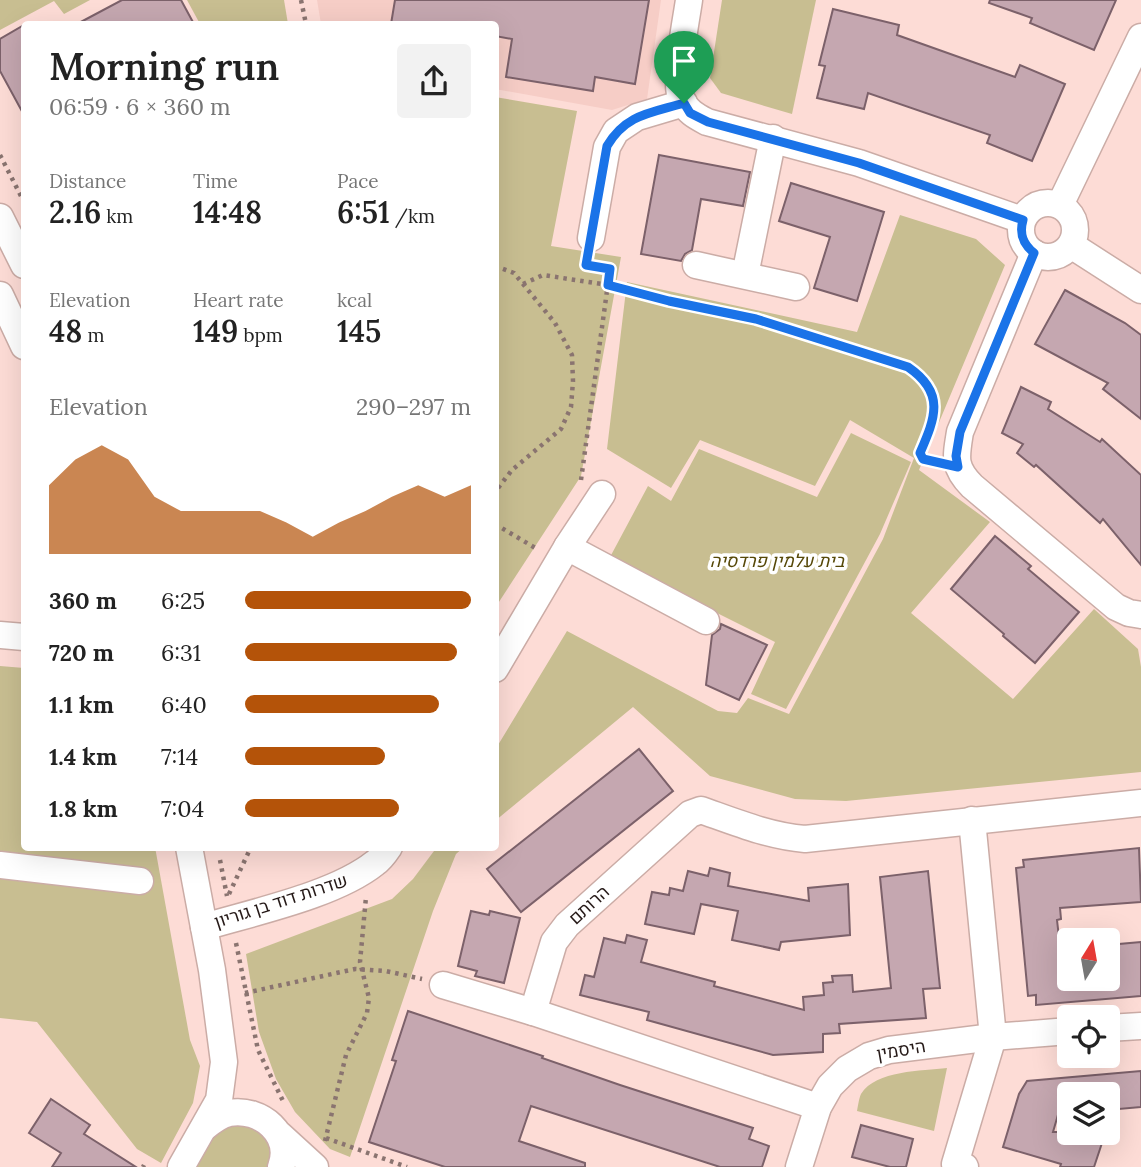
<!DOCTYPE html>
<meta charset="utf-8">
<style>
:root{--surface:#fff;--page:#f2f2f2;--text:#222;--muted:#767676;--accent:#b45309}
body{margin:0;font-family:Lora,Heebo,serif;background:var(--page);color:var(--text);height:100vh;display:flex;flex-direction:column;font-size:26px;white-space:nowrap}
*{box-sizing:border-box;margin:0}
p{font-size:23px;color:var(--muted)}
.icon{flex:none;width:38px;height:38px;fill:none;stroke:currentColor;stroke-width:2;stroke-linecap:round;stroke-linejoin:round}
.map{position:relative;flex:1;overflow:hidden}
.details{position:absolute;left:21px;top:21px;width:478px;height:830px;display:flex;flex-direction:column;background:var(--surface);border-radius:7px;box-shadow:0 7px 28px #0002}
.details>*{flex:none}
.needle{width:46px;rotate:11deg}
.fabs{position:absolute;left:1057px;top:928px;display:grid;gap:14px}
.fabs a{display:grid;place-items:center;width:63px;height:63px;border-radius:7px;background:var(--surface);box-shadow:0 7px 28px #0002;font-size:35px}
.pin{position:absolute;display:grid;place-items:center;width:60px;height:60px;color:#fff;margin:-72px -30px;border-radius:50% 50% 50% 0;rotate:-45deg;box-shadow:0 0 7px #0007}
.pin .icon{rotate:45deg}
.round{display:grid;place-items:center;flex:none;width:74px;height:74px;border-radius:7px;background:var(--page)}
.summary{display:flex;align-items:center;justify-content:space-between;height:119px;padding:0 28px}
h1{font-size:38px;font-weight:600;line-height:52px}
.figures{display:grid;grid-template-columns:repeat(3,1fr);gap:10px;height:119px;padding:7px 28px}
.figures div{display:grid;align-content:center}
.figures b{font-size:30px;font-weight:600}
.figures small{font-size:19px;font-weight:400}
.figures p{font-size:19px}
.chart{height:196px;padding:14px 28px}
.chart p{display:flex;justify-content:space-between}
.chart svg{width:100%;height:126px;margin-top:7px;fill:var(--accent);opacity:.7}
ul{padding:0 28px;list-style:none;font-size:23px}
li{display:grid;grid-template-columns:112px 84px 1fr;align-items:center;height:52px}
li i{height:18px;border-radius:9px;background:var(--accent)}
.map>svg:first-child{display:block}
</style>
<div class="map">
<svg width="1141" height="1167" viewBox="0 0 1141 1167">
<rect width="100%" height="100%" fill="#fddcd6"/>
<polygon fill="#f6cdc6" points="317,0 661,0 647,99 612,110 495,89 495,24 321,24"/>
<g fill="#c8be91">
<polygon points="0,0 90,0 64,14 54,1 0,30"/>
<polygon points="187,0 284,0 288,24 200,24"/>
<polygon points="722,0 816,0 792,114 721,93 710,78"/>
<polygon points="495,97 577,111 551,246 621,257 581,476 495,608"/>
<polygon points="900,215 976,239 1005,265 919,470 990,522 911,613 1013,699 1094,609 1138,649 1141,667 1141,772 846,801 795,799 710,776 633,707 495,821 495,750 567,631 718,711 737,713 748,698 789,714 883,539 914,458 850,420 815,486 700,440 671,488 607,449 627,282 857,332"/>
<polygon points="851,433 911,462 880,534 786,709 751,694 775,642 609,559 648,486 671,501 699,449 817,497"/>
<polygon points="0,666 24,668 24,847 155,847 190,1040 200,1066 193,1103 161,1163 137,1149 37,1022 0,1018"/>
<polygon points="437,847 464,847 456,854 433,911 350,1157 330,1149 295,1112 276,1079 259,1032 246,954 392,899 413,879"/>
<path d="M947 1068 934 1131 857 1111C858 1106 859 1098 861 1094 876 1070 922 1071 947 1068Z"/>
<polygon points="247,1124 263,1132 273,1147 270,1167 193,1167 212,1134 223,1126"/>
</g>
<g fill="#c5a7b0" stroke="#7c616a" stroke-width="2">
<polygon points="122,0 181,0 194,24 77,24"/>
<polygon points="395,0 649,0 635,84 595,77 593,91 506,77 512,39 495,36 495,24 391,24"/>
<polygon points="990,0 1116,0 1094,50 1030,23 1032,18 989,3"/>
<polygon points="833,9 899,25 897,35 1015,77 1020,65 1065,84 1032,161 987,143 990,135 868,93 864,109 817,98 825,66 819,65"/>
<polygon points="24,25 24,115 0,71 0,39"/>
<polygon points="659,155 750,172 743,206 701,199 692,250 685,254 681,261 641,254"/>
<polygon points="791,183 884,212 857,301 814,288 830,237 779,221"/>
<polygon points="1065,290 1125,323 1141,335 1141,419 1103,389 1108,383 1035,344"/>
<polygon points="1021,387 1051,402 1048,409 1100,442 1102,439 1141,475 1141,565 1103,519 1100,523 1036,465 1034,467 1017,453 1023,444 1002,433"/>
<polygon points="995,536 1031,566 1028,569 1079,612 1035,663 1003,636 1004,634 951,589"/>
<polygon points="721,624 767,645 739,700 706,685 712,635 720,629"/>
<polygon points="639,749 673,791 521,912 487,869"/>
<polygon points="1139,848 1141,902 1060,908 1061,919 1057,920 1063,972 1069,972 1069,978 1108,978 1108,945 1141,942 1141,996 1036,1005 1036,995 1028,996 1016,868 1024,867 1023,860"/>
<polygon points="710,868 730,873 728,886 809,901 808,888 848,884 850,935 781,942 779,950 732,940 738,911 701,904 694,934 645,924 652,892 669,895 670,888 683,891 688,871 708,876"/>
<polygon points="928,871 940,988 923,989 926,1018 839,1024 840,1033 823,1034 823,1052 773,1055 647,1020 649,1012 580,995 585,975 594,977 604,938 625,943 627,935 647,940 641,962 715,982 714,986 804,1010 803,997 824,995 823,983 833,982 832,976 852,975 853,992 891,988 880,877"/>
<polygon points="471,911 489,915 490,911 520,918 504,983 475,976 477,971 458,966"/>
<polygon points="408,1011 543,1056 542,1058 620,1085 753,1128 749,1139 769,1146 762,1167 720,1167 531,1106 519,1141 585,1163 585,1167 445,1167 369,1142 396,1061 392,1060"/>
<polygon points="1141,1071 1141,1107 1108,1110 1108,1094 1064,1094 1053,1132 1079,1132 1103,1140 1094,1167 1060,1167 1061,1164 1003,1147 1019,1094 1027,1081"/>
<polygon points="51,1099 90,1125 84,1134 136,1167 52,1167 61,1153 29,1133"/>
<polygon points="861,1125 913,1139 906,1167 890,1167 852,1157"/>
</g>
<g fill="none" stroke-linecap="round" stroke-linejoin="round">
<defs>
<g id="minor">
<path d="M689 0C686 22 673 84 682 101 688 112 696 116 707 122L859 163 1022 220"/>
<circle cx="1048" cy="230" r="27"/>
<polyline points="1060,205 1141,37"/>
<polyline points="0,217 24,265"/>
<polyline points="591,238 607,147 616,131 637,117 684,103"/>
<polyline points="1071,245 1141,290"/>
<path d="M1034 253 960 432C956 457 953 467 972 486L1116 607 1129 613 1141 615"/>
<polyline points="696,265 796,287"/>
<polyline points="745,275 773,138"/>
<polyline points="0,295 24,346"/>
<polyline points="567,547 706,621"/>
<polyline points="0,635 24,637"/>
<polyline points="495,669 567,547 602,494"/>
<polyline points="0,865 140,881"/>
<path d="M204 927C254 912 335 895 375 863 381 859 385 853 389 847"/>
<polyline points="443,985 533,1012"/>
<polyline points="1108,1028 1141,1026"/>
<path d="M818 1107 533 1012 554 942 567 925 690 814 701 810C735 822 769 836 805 839L1141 803"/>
<path d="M205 1127C212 1121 220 1115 229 1113 261 1107 293 1135 281 1167"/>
<polyline points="280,1135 315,1167"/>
<polyline points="181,1167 219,1100 224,1062 212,970 189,847"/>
<polyline points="799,1167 818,1107 830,1086 847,1069 869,1056 889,1050 993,1037 1069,1031"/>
<polyline points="965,1167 955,1164 993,1037 972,820"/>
</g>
</defs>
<use href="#minor" stroke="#cbaca6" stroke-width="29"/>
<g stroke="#8a7470" stroke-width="4.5" stroke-dasharray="3.5 5" stroke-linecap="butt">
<polyline points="301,0 306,24"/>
<polyline points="0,155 24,202"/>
<polyline points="495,266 514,273 555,323 572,355 573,381 571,407 561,429 512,470 495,492"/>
<path d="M523 284 543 275 608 285 669 301 756 319 908 367C946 393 935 417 920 453L923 459 933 461"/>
<polyline points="581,480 610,269 586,265 587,259"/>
<polyline points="495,524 537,549"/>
<polyline points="220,860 227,896"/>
<polyline points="229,894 251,847"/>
<polyline points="236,943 258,1050 283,1101"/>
<polyline points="245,993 355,969 386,971 422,979"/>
<polyline points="326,1138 407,1167"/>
<polyline points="325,1141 346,1055 367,1013 369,998 360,962 366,897"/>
<polyline points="143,1167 144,1165"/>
</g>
<use href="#minor" stroke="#fff" stroke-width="26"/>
</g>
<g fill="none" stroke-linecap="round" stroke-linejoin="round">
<defs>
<path id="route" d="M684 103 690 113 708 122 859 163 1023 220C1019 234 1023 244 1034 253L960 432 956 456 958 467 923 459 920 453C935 418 946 393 908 367L756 319 669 301 608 285 610 269 586 265 607 146C626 114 651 113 684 103Z"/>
</defs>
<use href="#route" stroke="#fff" stroke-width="14"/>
<use href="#route" stroke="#1a73e8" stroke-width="9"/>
</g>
<g text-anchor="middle" stroke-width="7" stroke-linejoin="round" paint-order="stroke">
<g font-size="18" font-style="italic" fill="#564808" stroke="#fff">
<text x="777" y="567">בית עלמין פרדסיה</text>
</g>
<g font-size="18" fill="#261a18" stroke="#fff">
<text transform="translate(281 901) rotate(-18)" y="6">שדרות דוד בן גוריון</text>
<text transform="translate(589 905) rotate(-43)" y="6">הרותם</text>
<text transform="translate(901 1050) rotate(-10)" y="6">היסמין</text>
</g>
</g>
</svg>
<div class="fabs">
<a><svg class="needle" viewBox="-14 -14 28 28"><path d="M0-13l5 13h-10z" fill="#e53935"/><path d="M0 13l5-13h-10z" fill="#767676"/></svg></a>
<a><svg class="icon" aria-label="locate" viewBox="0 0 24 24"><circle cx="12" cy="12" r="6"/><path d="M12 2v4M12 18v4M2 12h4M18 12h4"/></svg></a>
<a><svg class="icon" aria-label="layers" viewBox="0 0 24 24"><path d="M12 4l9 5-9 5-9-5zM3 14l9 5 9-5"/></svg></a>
</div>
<div class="pin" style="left:684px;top:103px;background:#1e9e55"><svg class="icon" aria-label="arrive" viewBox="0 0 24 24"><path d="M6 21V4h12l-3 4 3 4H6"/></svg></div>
<section class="details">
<div class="summary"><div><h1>Morning run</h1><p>06:59 · 6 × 360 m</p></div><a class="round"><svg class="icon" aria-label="share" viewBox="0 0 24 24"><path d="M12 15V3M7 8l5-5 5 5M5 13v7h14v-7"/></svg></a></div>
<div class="figures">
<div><p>Distance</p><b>2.16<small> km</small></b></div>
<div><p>Time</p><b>14:48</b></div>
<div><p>Pace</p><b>6:51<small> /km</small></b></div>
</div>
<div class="figures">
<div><p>Elevation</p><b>48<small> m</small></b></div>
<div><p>Heart rate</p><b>149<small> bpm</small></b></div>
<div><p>kcal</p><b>145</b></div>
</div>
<div class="chart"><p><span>Elevation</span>290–297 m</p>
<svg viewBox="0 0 160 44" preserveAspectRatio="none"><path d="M0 44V20L10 11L20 6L30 11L40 24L50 29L60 29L70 29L80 29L90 33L100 38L110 33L120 29L130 24L140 20L150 24L160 20V44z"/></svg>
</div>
<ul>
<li><b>360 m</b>6:25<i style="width:100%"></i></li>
<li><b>720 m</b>6:31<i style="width:94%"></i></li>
<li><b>1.1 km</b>6:40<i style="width:86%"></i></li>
<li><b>1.4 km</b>7:14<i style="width:62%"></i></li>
<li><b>1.8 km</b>7:04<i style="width:68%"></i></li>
</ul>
</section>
</div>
